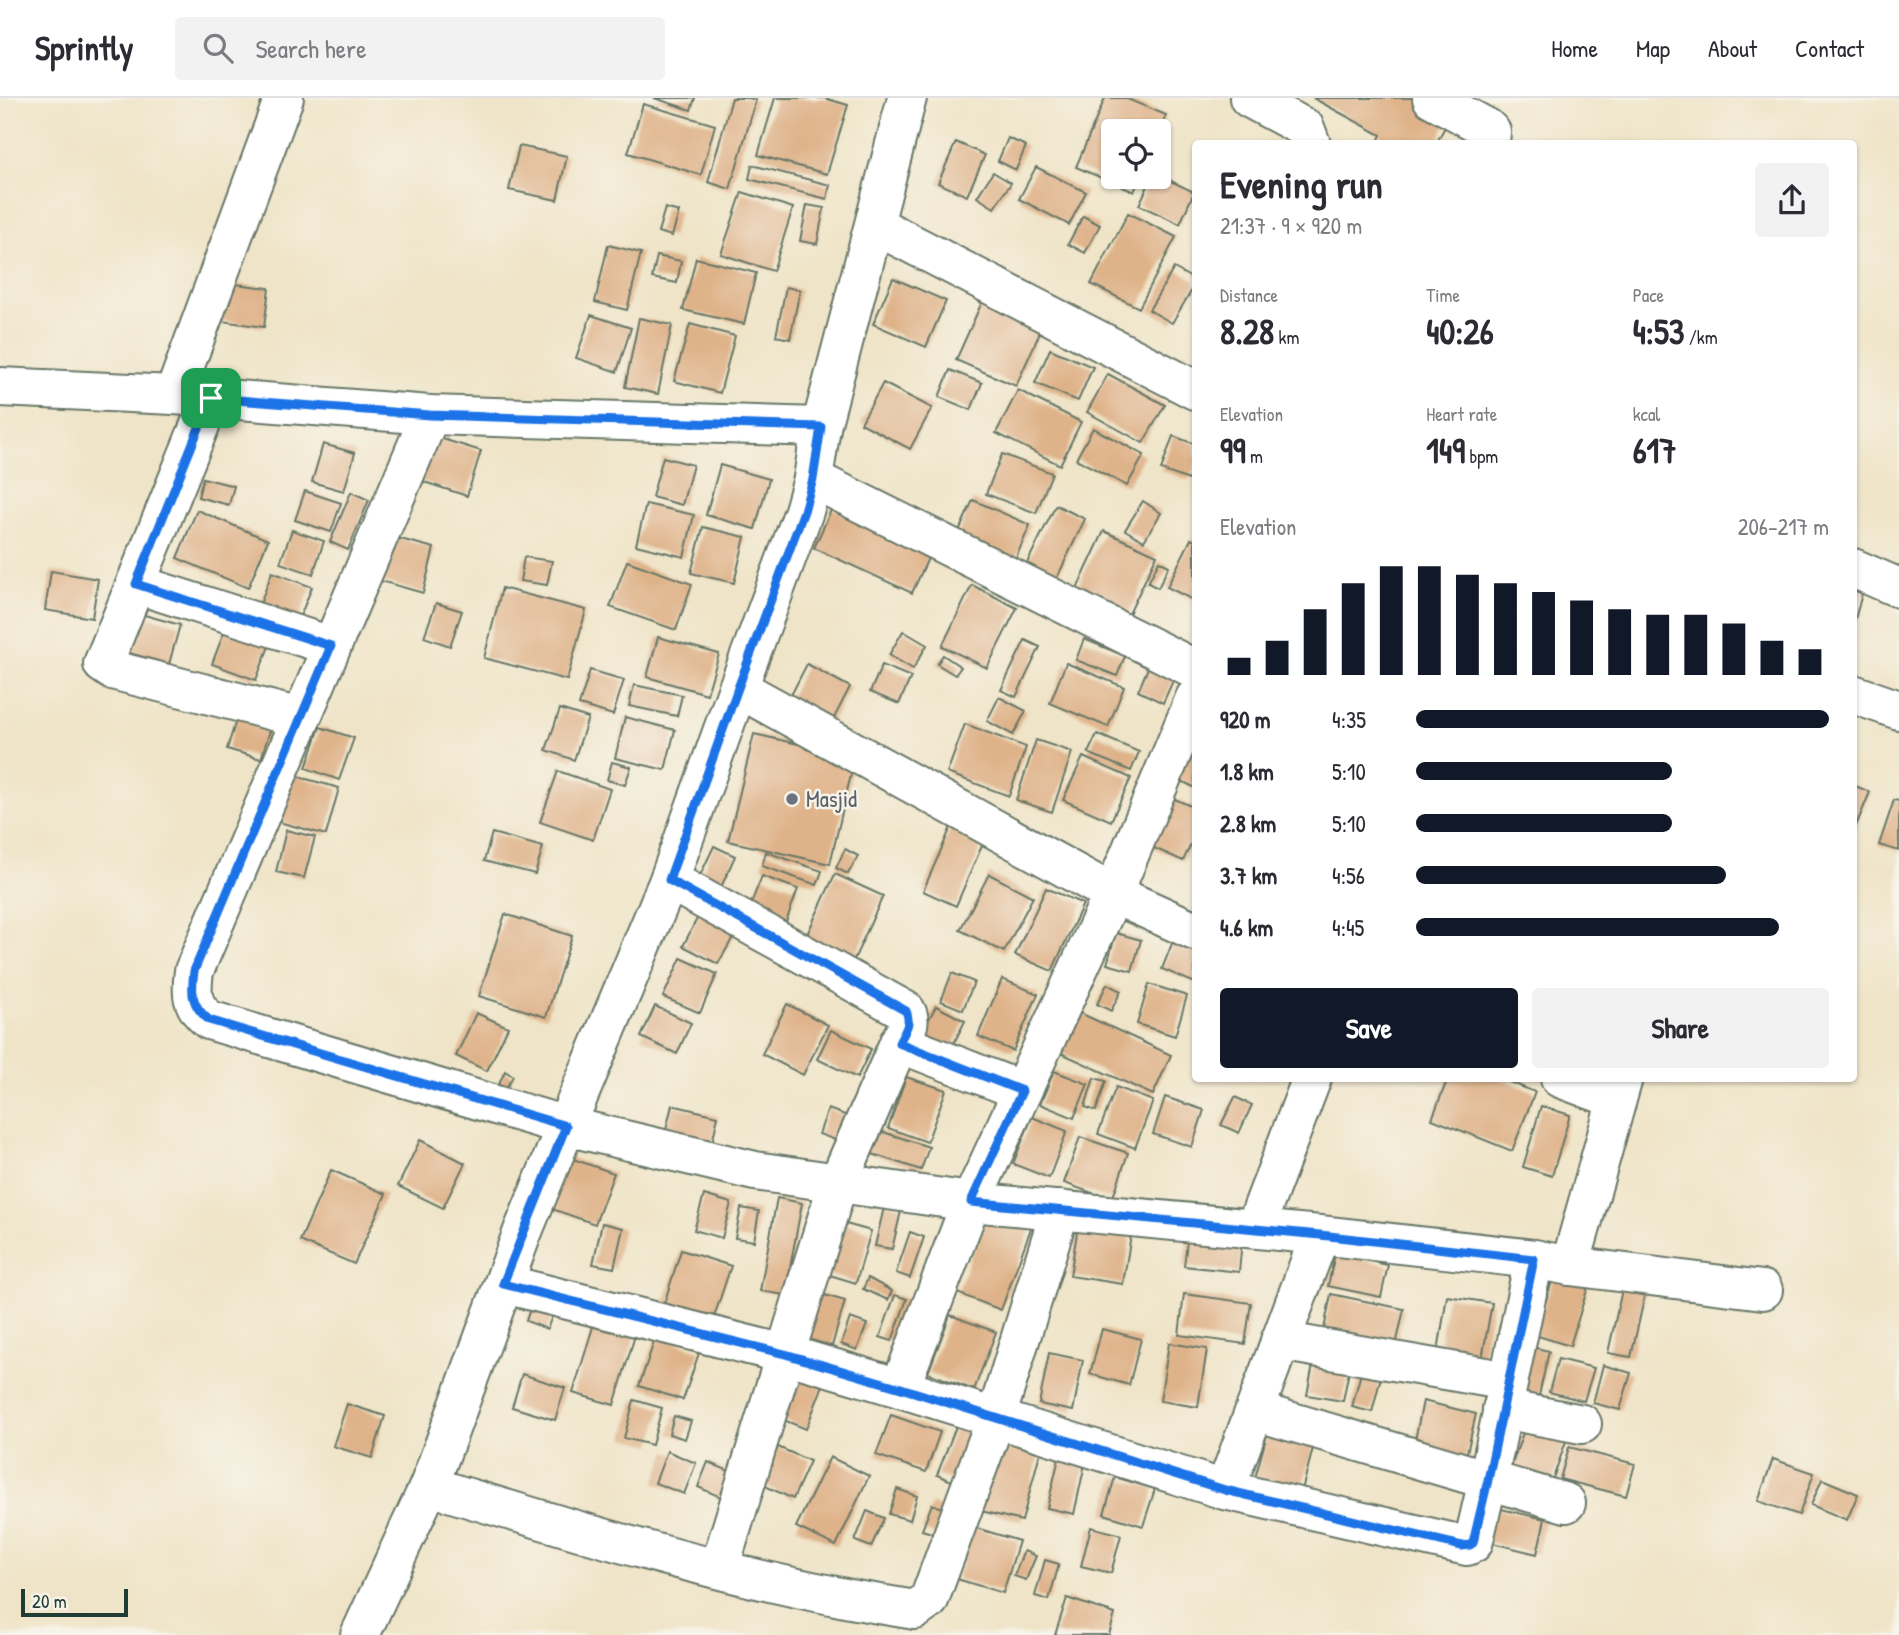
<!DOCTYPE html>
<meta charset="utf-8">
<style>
:root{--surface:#fff;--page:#f2f2f3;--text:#2b2b33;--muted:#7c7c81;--line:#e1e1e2;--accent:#111827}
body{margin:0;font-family:"Patrick Hand",sans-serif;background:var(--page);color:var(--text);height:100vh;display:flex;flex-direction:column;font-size:26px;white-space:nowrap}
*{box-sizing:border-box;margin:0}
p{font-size:23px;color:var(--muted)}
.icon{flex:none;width:38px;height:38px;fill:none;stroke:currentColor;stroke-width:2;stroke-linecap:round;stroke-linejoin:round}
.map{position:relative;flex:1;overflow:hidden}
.side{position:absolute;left:1192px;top:42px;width:665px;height:942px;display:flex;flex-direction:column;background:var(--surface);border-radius:7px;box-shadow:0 2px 5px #0004}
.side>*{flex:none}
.buttons{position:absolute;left:1101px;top:21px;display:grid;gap:14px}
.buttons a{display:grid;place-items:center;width:70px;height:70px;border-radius:7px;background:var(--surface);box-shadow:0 2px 5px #0004;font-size:35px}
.scale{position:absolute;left:21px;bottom:18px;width:107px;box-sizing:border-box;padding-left:7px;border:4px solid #1f3d34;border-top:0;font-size:19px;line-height:24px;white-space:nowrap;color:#1f3d34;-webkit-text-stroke:5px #f7f3e8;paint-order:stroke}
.pin{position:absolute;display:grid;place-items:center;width:60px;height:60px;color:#fff;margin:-30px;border-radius:14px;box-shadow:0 4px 10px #0006}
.round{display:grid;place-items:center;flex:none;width:74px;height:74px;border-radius:7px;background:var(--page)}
.summary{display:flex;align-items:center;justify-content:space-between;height:119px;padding:0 28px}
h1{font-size:38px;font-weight:700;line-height:52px}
.figures{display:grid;grid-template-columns:repeat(3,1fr);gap:10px;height:119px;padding:7px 28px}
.figures div{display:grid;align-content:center}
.figures b{font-size:35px;font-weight:700}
.figures small{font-size:19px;font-weight:400}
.figures p{font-size:19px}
.chart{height:196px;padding:14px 28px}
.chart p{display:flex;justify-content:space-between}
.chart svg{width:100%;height:126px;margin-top:7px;stroke:var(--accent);stroke-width:6}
.action{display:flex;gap:14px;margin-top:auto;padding:14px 28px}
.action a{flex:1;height:80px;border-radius:7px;background:var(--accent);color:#fff;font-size:28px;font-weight:700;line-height:80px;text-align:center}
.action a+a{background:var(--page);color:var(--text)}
ul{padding:0 28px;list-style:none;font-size:23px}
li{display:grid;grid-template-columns:112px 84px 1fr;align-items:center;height:52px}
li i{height:18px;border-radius:9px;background:var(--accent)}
header{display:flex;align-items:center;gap:42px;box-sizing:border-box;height:98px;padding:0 35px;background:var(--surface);border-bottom:2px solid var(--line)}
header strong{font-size:33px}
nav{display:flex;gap:38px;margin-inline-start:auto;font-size:24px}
.search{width:490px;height:63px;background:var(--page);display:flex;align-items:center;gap:18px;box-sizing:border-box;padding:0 24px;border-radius:7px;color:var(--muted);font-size:26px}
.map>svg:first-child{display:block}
</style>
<header>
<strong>Sprintly</strong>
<div class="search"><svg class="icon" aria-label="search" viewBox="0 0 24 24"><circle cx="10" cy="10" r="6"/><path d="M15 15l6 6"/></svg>Search here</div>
<nav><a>Home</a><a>Map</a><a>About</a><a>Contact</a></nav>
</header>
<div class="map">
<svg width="1899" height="1537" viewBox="0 0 1899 1537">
<rect width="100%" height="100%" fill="#f7f3e8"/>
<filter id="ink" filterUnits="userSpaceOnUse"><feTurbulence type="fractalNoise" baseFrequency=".0143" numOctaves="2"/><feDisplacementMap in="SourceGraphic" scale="14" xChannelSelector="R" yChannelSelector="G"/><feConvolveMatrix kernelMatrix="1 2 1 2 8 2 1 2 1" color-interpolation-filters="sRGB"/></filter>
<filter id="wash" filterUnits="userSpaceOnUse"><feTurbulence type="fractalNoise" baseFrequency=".00686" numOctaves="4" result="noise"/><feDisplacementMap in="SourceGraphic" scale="28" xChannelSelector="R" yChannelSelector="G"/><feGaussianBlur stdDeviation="1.57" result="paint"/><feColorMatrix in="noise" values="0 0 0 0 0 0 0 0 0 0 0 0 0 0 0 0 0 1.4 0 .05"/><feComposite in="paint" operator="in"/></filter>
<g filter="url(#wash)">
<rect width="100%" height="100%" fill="#efe4c7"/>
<g id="blocks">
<g fill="#dfb38a">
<polygon points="654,0 695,0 691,12"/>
<polygon points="732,0 749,0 756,2 730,91 708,84"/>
<polygon points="775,0 824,0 848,7 827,76 758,57"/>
<polygon points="1105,0 1125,0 1166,17 1160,33 1113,33 1113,79 1140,79 1134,94 1076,69"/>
<polygon points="1313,0 1419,0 1448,23 1436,46 1377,46 1381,37"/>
<polygon points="643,6 715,27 701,77 628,55"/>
<polygon points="1008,40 1026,48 1016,72 998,63"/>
<polygon points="956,44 985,57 967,98 938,85"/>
<polygon points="519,48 567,58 557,102 509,92"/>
<polygon points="752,67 830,87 827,101 749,81"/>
<polygon points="1036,69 1086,94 1069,127 1019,101"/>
<polygon points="993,74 1011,85 994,110 977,99"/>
<polygon points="1158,77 1194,94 1180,126 1139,107 1152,79 1158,79"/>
<polygon points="742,94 793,110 773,173 721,156"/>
<polygon points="807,107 824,110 817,146 800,143"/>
<polygon points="665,110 679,114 672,138 658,134"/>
<polygon points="1128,115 1176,139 1139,210 1091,186"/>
<polygon points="1083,118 1100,127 1085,155 1068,146"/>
<polygon points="608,147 641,155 627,212 595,204"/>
<polygon points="657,158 681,163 677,185 652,180"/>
<polygon points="696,160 756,175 744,226 683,212"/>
<polygon points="1174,170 1195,182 1195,187 1172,225 1149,212"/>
<polygon points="893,180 946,203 926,249 873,226"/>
<polygon points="227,185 269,190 264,229 221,223"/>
<polygon points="786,189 800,192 790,241 776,238"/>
<polygon points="982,204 1042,230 1016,288 956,262"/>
<polygon points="591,217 631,230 617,274 576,260"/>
<polygon points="639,220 672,227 658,296 625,289"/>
<polygon points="690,226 735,238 720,295 674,283"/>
<polygon points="1050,251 1093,269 1078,303 1035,285"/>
<polygon points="950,272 982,285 971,312 939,299"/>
<polygon points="1108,276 1165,307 1143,345 1087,314"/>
<polygon points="883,285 932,310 910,351 861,325"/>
<polygon points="1018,292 1081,324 1060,367 996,335"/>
<polygon points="1093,330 1144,357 1127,388 1076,361"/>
<polygon points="1173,338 1195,346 1195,366 1189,382 1161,372"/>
<polygon points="436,339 481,353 467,398 421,383"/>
<polygon points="323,346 355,355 344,393 312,384"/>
<polygon points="1002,356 1052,375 1036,415 986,396"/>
<polygon points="663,359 693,367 682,407 652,399"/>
<polygon points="720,367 769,381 755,431 706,417"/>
<polygon points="203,380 234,388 229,407 198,399"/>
<polygon points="305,393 341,405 331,434 295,422"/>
<polygon points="351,394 369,402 348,452 330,444"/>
<polygon points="973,402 1030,427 1012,469 954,444"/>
<polygon points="1143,403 1161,415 1144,443 1125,432"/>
<polygon points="646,406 694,417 684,459 636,447"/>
<polygon points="1056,407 1085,421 1056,482 1026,467"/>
<polygon points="832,410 930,456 912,495 814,450"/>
<polygon points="197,412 268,442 248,490 177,460"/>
<polygon points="703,429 745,439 734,485 691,475"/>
<polygon points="292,432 324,443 313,476 280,465"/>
<polygon points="1104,433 1157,457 1128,518 1076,493"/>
<polygon points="393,439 434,450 423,495 381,483"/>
<polygon points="1191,441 1195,443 1195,503 1167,489"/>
<polygon points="524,459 552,463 547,487 520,483"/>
<polygon points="627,463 692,486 676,532 610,509"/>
<polygon points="1159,463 1169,468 1158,490 1148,485"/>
<polygon points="51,473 98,481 92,520 45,512"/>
<polygon points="272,474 312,489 297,526 258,512"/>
<polygon points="972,487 1017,510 987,570 942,548"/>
<polygon points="1853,489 1863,492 1854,525 1853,525"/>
<polygon points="502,490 586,512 567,582 484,560"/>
<polygon points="436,505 462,513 450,548 424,539"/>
<polygon points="141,516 180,527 169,566 129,555"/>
<polygon points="230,518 274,535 256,582 212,566"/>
<polygon points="903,533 927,547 913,571 889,557"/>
<polygon points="658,539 719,556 707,596 647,579"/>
<polygon points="1084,541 1125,558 1117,578 1076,562"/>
<polygon points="1025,542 1040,549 1016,599 1001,592"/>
<polygon points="943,557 961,569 955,577 937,566"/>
<polygon points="1066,565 1124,589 1108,629 1050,605"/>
<polygon points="1150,565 1176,576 1163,605 1138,593"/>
<polygon points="807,566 850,589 831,626 788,603"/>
<polygon points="882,567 911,579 899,606 870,594"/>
<polygon points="590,572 624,582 613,617 579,607"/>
<polygon points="634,587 682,597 677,618 629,608"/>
<polygon points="999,599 1026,613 1013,637 987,623"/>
<polygon points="560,611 588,620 574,662 546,652"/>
<polygon points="238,616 272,626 261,661 227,651"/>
<polygon points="625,619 675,632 665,672 615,660"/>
<polygon points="965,626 1026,649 1009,698 947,675"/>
<polygon points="320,629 354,640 339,682 306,670"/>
<polygon points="754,636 855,659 830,766 728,743"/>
<polygon points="1097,636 1139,654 1131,673 1088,655"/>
<polygon points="1195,636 1195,690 1174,679"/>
<polygon points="1036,642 1072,654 1052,714 1016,702"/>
<polygon points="1083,659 1131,680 1111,723 1063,702"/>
<polygon points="612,664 631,669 625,687 607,682"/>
<polygon points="558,673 610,691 593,742 540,724"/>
<polygon points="292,677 339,690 326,737 279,724"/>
<polygon points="1853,687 1870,694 1853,735"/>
<polygon points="1168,698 1195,710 1195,738 1183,763 1145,746"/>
<polygon points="1894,702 1899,703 1899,753 1879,747"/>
<polygon points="951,729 984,743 956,808 923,793"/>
<polygon points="286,732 315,739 304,780 276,774"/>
<polygon points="492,735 543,749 535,776 484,763"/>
<polygon points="714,748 735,758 718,796 696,786"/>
<polygon points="845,751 858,758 848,776 836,770"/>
<polygon points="766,754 822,773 817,787 762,768"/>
<polygon points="835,776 883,798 852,866 803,845"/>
<polygon points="989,776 1033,799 1004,854 960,832"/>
<polygon points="762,778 798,791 785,826 748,813"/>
<polygon points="1046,790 1083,806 1052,873 1015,857"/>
<polygon points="703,809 739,829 718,866 683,848"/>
<polygon points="505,816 572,838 546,919 479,898"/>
<polygon points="1116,835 1141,842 1132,873 1107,866"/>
<polygon points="1173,843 1195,852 1195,885 1162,871"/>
<polygon points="681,860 717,876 700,915 663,899"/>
<polygon points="952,875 974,884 963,912 941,903"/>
<polygon points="1002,881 1038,896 1013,953 978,938"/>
<polygon points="1107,886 1121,893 1111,913 1097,906"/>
<polygon points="1149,886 1187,898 1175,938 1137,926"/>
<polygon points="787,906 828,927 803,977 762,956"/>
<polygon points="655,908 691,925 677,956 641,939"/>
<polygon points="936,908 965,923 950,953 920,938"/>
<polygon points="476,915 508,929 487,973 456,958"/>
<polygon points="1080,915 1171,957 1153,997 1061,955"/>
<polygon points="831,932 871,951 857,980 817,961"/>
<polygon points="505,973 513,978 505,992 498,988"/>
<polygon points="1054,973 1088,986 1074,1020 1040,1006"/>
<polygon points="906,979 946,992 927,1044 888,1030"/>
<polygon points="1094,980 1106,983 1096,1013 1085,1009"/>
<polygon points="1448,980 1499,980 1535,994 1512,1053 1432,1021"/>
<polygon points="1116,989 1153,1003 1135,1050 1098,1036"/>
<polygon points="1165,999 1204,1012 1192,1049 1153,1036"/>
<polygon points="1235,999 1252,1007 1239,1035 1221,1027"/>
<polygon points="672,1007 718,1018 711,1050 664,1040"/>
<polygon points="1541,1008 1570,1017 1552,1078 1523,1069"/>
<polygon points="828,1011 848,1018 838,1043 819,1036"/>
<polygon points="1032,1019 1067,1033 1049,1080 1013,1066"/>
<polygon points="871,1030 929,1049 921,1072 863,1053"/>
<polygon points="1080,1039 1128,1055 1112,1102 1064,1085"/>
<polygon points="420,1042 465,1065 443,1110 398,1088"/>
<polygon points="567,1059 614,1075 595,1126 549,1110"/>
<polygon points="331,1072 386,1096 354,1166 300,1143"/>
<polygon points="704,1097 731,1105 722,1140 694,1132"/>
<polygon points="777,1100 802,1105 785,1197 760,1193"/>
<polygon points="885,1105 902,1109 892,1151 875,1148"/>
<polygon points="989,1109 1034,1122 1001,1212 957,1195"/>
<polygon points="741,1110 759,1113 754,1143 735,1140"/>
<polygon points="835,1123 871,1133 856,1185 820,1174"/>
<polygon points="602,1125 623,1130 614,1170 593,1166"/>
<polygon points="1078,1128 1131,1137 1123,1186 1070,1178"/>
<polygon points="910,1134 924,1139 910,1180 896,1175"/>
<polygon points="1188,1135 1242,1142 1239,1174 1184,1168"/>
<polygon points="681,1152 731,1168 713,1222 664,1206"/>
<polygon points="1335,1156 1388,1167 1381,1199 1328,1188"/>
<polygon points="1556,1171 1590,1182 1570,1248 1535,1237"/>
<polygon points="868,1180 892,1193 888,1202 863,1191"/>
<polygon points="1624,1183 1647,1188 1631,1259 1608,1255"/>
<polygon points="814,1194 845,1203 832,1248 801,1239"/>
<polygon points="1184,1196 1251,1205 1245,1246 1179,1237"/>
<polygon points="1331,1196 1404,1211 1395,1252 1323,1236"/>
<polygon points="895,1197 907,1201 892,1243 880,1239"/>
<polygon points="1447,1198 1492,1205 1482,1261 1438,1253"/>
<polygon points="532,1205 554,1213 547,1231 526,1223"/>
<polygon points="950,1217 996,1234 974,1292 928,1275"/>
<polygon points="850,1220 867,1226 857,1252 841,1246"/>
<polygon points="595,1222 636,1234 614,1307 573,1295"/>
<polygon points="1102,1231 1141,1241 1129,1287 1090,1276"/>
<polygon points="656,1238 700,1252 683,1302 639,1288"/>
<polygon points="1169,1245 1207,1251 1198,1309 1160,1303"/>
<polygon points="1527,1248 1549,1253 1536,1311 1513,1305"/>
<polygon points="1049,1255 1083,1262 1073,1313 1039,1306"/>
<polygon points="1315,1256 1351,1262 1343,1303 1307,1297"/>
<polygon points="1558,1261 1594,1270 1584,1303 1549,1294"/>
<polygon points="1603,1267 1631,1275 1620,1312 1593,1305"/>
<polygon points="1362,1271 1382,1275 1372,1314 1352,1309"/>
<polygon points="522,1276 565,1290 555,1322 512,1309"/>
<polygon points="798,1277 823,1287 806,1331 781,1321"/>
<polygon points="634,1302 662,1310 652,1347 624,1340"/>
<polygon points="1423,1303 1476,1316 1465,1363 1413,1352"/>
<polygon points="347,1306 385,1318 372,1360 333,1348"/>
<polygon points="891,1317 940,1334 926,1374 876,1357"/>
<polygon points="674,1318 691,1323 685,1341 669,1336"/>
<polygon points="1271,1322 1317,1335 1302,1392 1255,1380"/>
<polygon points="957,1326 980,1334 959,1386 937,1377"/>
<polygon points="1525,1329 1566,1343 1551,1386 1510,1372"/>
<polygon points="997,1339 1041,1351 1022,1423 977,1412"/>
<polygon points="778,1349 810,1363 793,1401 761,1386"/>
<polygon points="1569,1349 1635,1366 1626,1398 1560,1381"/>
<polygon points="667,1353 696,1365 684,1396 655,1385"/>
<polygon points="830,1359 869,1378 836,1448 796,1429"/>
<polygon points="1059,1360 1085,1366 1074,1416 1047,1410"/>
<polygon points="1773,1361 1814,1375 1799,1417 1758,1403"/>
<polygon points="708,1364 736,1376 725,1401 698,1389"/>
<polygon points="1115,1379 1155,1391 1143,1428 1104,1416"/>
<polygon points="1822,1381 1858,1396 1847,1422 1811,1407"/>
<polygon points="897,1391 917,1398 910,1422 889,1416"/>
<polygon points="932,1406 950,1413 941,1438 922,1432"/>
<polygon points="1492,1409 1545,1421 1537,1456 1484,1443"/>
<polygon points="867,1413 884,1420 871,1449 855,1443"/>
<polygon points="973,1429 1019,1443 1003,1495 957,1481"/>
<polygon points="1091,1429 1121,1437 1111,1475 1081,1468"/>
<polygon points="1024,1453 1036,1458 1026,1482 1014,1478"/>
<polygon points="1045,1462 1059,1466 1049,1502 1035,1498"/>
<polygon points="1067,1500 1115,1516 1109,1537 1055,1537"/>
</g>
</g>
</g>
<g filter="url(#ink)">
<use href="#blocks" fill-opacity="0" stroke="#687767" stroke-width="2"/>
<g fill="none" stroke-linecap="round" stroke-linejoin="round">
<defs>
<g id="minor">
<polyline points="1249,0 1305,30 1311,46"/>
<polyline points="1432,0 1487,30 1491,34 1490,46"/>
<polyline points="875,127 1195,292"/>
<polyline points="0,289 174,297 430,317 821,329"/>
<polyline points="174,297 284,0"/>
<polyline points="211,300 103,566 112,572 301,620"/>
<path d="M430 317 194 873C191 896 191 907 209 922L566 1028 755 1073 971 1104 1320 1137 1534 1161 1570 1168 1623 980"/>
<polyline points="813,381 1195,571"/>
<polyline points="1853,470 1899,490"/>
<polyline points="136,486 331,548"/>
<polyline points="738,590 1113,796 1195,833"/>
<polyline points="1853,596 1899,612"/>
<path d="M669 782 906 913C913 926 904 934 899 945L838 1085 719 1471"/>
<polyline points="899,945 1022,993"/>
<polyline points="1560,980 1616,1001"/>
<polyline points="1255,1130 1312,980"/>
<polyline points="1570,1168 1763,1192"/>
<polyline points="504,1186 785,1256 900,1290 1225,1392 1467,1448 1473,1445 1474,1442 1488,1382 1534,1161"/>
<polyline points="1280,1243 1508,1283"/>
<polyline points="900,1290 971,1104 1113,796 1195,600"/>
<polyline points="1502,1311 1582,1326"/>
<path d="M1255 1313C1359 1343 1462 1375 1566 1405"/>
<path d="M429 1388C562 1428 695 1470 831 1497 858 1503 887 1507 915 1512L929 1502 996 1320 1060 1112"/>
<polyline points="1225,1392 1320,1137"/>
<polyline points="360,1537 429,1388 523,1133 566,1028 669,782 738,590 804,413 813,381 821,329 907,0"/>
</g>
</defs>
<use href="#minor" stroke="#687767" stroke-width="42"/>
<use href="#minor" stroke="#fff" stroke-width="38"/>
</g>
</g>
<g fill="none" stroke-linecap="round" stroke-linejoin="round" filter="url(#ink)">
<defs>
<path id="route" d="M211 300 430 317 821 329 813 381 804 413 738 590 669 782 906 913C912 926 904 934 899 945L1022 993 971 1104 1320 1137 1534 1161 1488 1382 1473 1445 1470 1447 1462 1448 1225 1392 901 1290 785 1256 503 1186 566 1028 209 922C191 907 191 896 194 873L331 548 136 486Z"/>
</defs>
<use href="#route" stroke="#fff" stroke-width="14"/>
<use href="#route" stroke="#1a73e8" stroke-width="9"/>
</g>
<circle fill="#6b7280" stroke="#f7f3e8" stroke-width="2.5" cx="792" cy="701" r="7"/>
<g text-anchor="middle" stroke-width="5" stroke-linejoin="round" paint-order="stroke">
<g font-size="23" fill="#5b616d" stroke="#f7f3e8" text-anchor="start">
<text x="806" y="709">Masjid</text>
</g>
</g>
</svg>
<div class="buttons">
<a><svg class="icon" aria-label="locate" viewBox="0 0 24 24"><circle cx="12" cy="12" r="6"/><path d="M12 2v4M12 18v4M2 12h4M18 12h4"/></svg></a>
</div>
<div class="scale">20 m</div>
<div class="pin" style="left:211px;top:300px;background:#1e9e55"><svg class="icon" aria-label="arrive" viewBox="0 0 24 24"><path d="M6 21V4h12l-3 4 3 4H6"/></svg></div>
<section class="side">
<div class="summary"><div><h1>Evening run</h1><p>21:37 · 9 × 920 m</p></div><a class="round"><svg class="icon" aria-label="share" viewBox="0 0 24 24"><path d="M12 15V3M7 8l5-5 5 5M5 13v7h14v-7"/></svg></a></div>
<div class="figures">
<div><p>Distance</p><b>8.28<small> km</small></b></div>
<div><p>Time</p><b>40:26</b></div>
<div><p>Pace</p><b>4:53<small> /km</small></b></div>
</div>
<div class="figures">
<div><p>Elevation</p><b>99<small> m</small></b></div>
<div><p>Heart rate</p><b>149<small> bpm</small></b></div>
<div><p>kcal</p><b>617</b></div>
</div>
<div class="chart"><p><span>Elevation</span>206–217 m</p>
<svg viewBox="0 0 160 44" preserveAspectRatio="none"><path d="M5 44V38M15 44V32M25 44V21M35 44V12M45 44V6M55 44V6M65 44V9M75 44V12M85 44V15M95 44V18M105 44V21M115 44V23M125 44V23M135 44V26M145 44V32M155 44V35"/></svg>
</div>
<ul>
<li><b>920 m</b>4:35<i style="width:100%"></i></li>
<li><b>1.8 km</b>5:10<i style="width:62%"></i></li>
<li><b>2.8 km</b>5:10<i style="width:62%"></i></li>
<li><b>3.7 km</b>4:56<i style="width:75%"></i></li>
<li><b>4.6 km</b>4:45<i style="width:88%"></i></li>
</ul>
<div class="action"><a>Save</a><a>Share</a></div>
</section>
</div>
